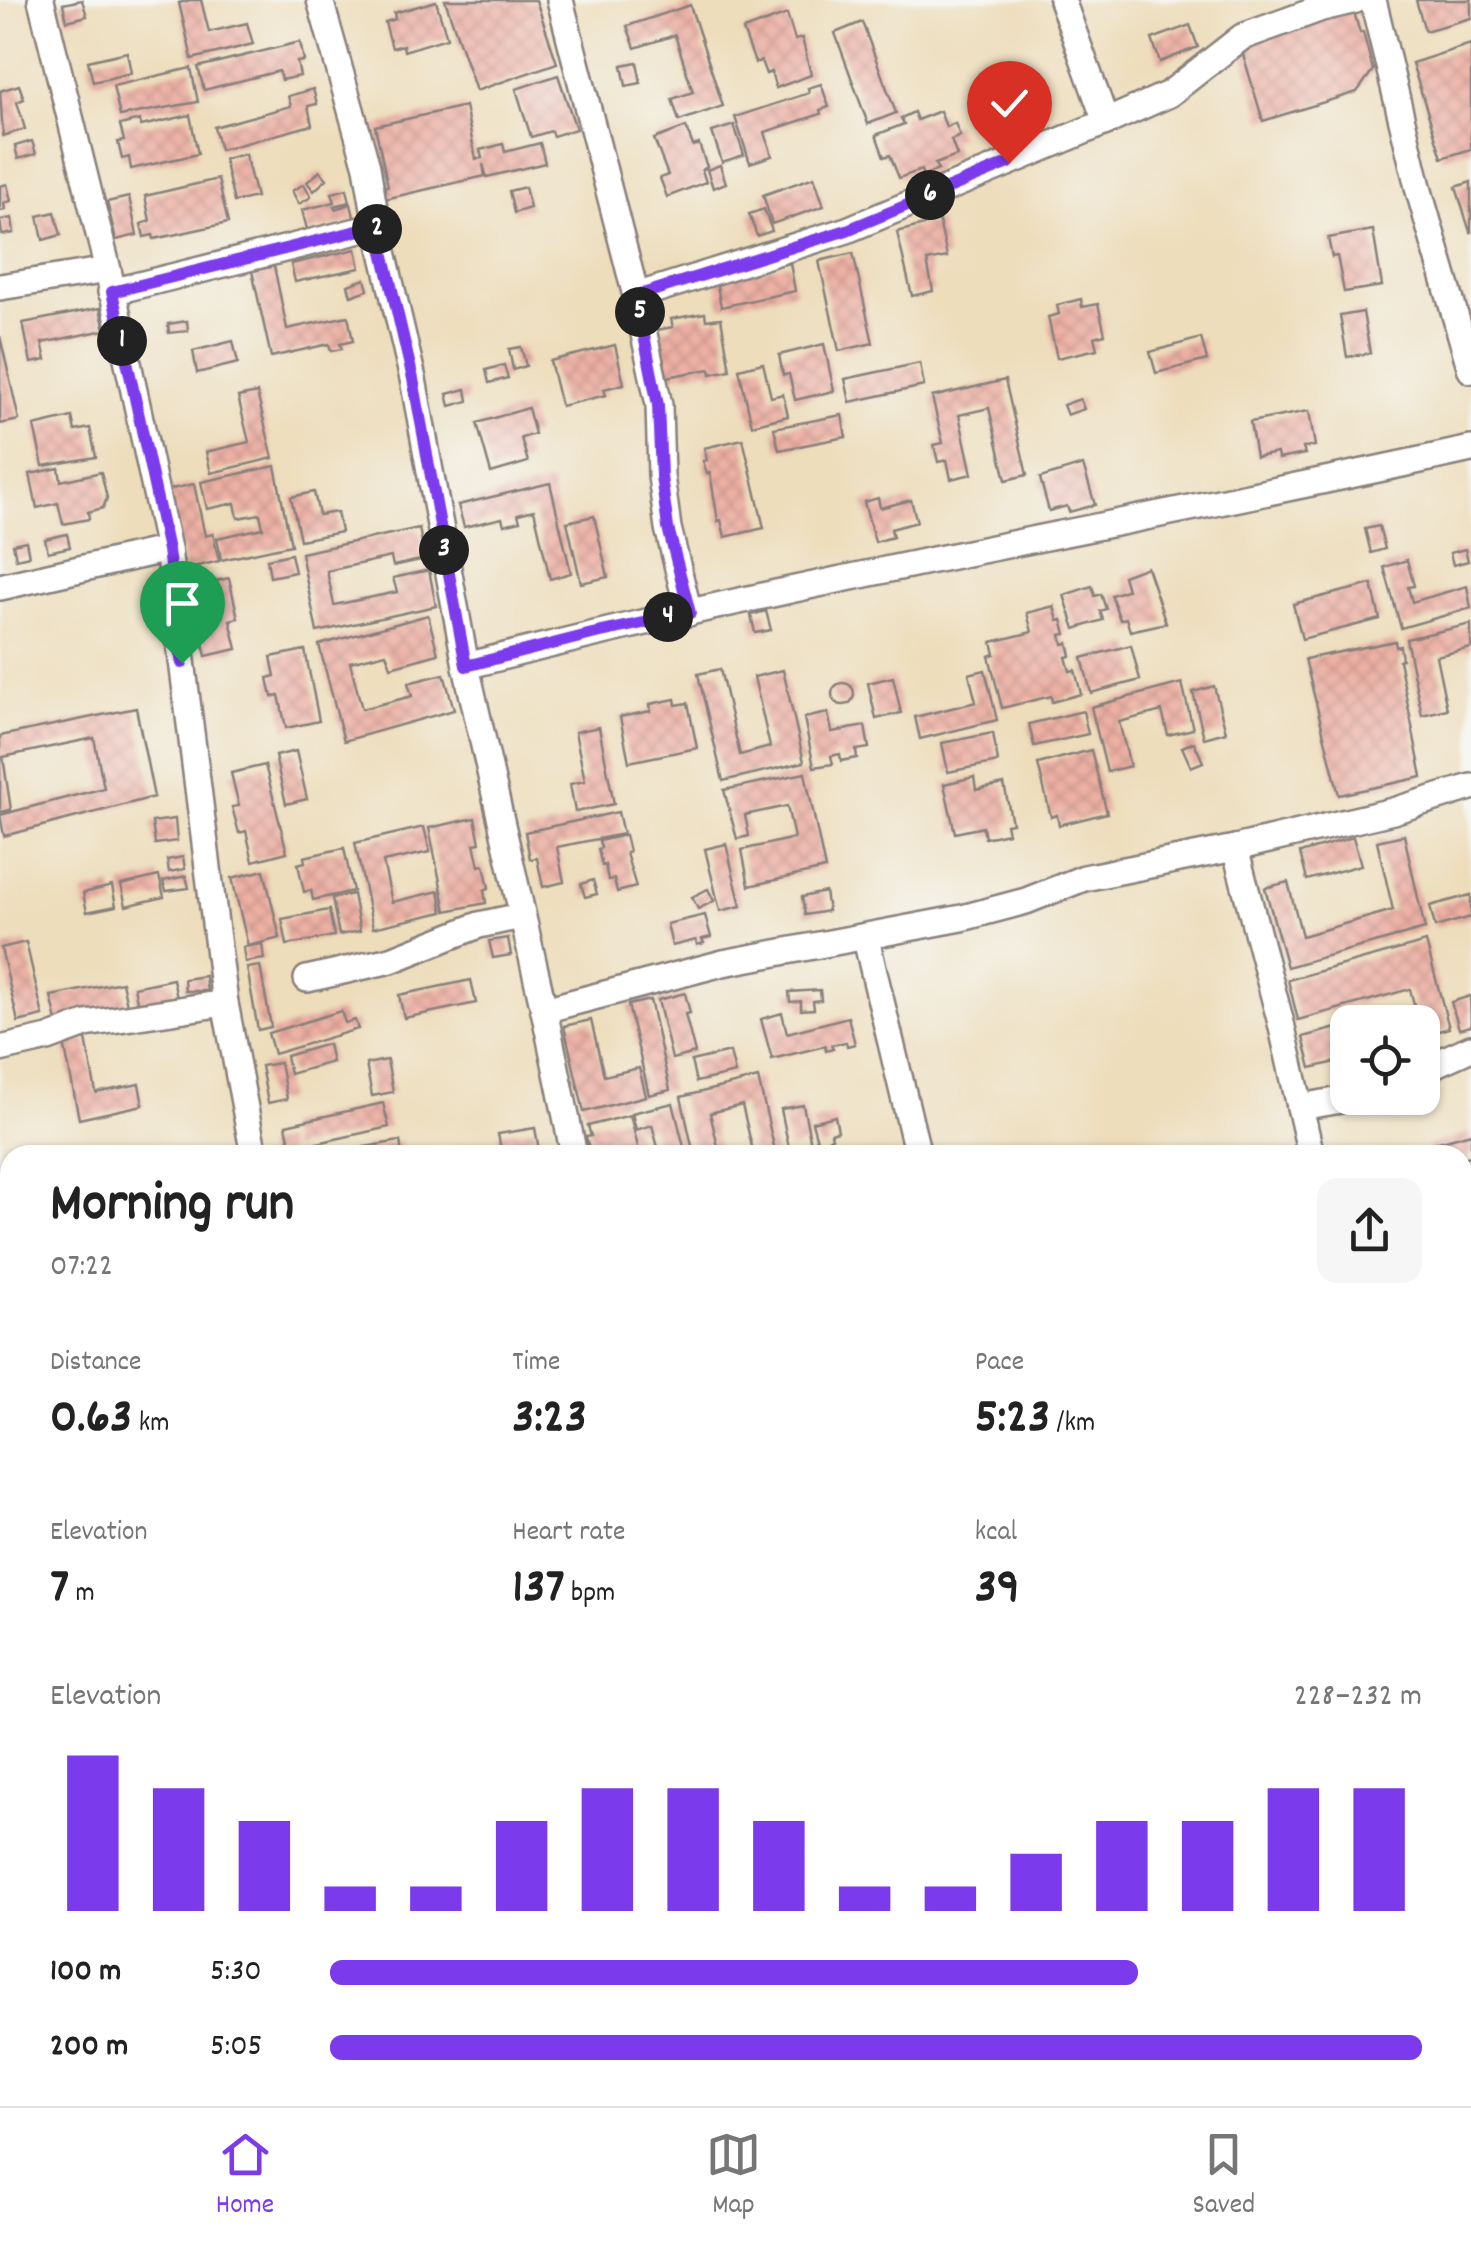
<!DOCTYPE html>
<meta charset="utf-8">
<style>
:root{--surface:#fff;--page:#f6f6f6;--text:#222;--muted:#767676;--line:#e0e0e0;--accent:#7c3aed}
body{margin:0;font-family:Dekko,sans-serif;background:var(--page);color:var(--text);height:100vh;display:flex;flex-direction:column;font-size:38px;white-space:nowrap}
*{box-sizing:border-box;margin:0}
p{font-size:32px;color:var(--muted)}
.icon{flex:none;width:55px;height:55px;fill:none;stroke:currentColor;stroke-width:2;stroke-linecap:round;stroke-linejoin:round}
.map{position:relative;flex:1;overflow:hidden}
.panel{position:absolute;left:0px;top:1145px;width:1472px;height:962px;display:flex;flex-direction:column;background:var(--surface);border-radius:30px 30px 0 0;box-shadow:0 2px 8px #0004}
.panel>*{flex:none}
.fabs{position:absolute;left:1330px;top:1005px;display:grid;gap:20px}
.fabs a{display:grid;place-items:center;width:110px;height:110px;border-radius:20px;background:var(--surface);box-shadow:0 2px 8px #0004;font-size:50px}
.pin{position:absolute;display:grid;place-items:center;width:85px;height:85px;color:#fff;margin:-102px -42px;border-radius:50% 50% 50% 0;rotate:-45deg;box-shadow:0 0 10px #0007}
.pin .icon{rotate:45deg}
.km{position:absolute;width:50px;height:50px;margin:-25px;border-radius:50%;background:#222;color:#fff;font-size:28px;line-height:50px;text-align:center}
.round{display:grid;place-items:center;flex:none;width:105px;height:105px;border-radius:20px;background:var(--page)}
.overview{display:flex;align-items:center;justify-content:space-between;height:170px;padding:0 50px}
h1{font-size:55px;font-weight:700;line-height:75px}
.stats{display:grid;grid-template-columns:repeat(3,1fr);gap:15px;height:170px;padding:10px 50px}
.stats div{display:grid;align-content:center}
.stats b{font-size:50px;font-weight:700}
.stats small{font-size:28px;font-weight:400}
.stats p{font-size:28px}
.chart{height:280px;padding:20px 50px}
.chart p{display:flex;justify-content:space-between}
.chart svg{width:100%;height:180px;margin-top:10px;stroke:var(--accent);stroke-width:6}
ul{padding:0 50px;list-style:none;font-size:32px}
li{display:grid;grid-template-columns:160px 120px 1fr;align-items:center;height:75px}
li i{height:25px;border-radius:12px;background:var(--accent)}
.tab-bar{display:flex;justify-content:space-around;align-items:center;height:140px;border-top:2px solid var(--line);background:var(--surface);font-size:28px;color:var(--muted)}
.tab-bar a{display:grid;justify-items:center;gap:5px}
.tab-bar .selected{color:var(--accent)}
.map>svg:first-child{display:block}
</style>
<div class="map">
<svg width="1471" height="2106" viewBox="0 0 1471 2106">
<defs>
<pattern id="building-cross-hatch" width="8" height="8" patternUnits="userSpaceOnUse" patternTransform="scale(2.5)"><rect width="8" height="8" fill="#edb0a4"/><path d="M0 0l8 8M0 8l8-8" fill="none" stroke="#cb978e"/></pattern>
</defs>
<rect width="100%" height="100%" fill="#f6f6f2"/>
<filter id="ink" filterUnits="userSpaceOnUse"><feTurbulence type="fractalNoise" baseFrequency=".01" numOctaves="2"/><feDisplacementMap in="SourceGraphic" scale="20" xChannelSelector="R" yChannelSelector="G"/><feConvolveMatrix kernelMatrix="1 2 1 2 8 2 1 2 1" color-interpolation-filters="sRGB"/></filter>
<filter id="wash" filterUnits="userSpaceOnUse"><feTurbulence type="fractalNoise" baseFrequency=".0048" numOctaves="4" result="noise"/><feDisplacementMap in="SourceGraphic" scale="40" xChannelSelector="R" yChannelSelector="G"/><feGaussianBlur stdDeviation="2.25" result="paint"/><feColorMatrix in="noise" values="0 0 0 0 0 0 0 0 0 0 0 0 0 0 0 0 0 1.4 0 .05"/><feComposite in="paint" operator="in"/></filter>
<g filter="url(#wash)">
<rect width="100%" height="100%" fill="#edddbb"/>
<g id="blocks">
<g fill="url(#building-cross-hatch)">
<polygon points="82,0 87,16 67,21 63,4"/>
<polygon points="190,0 201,0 209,32 247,23 253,44 192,59 179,3"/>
<polygon points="445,0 536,0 557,63 476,91"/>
<polygon points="1416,0 1471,0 1471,18 1425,31"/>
<polygon points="436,1 447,38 404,51 403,45 392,48 385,22 395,19 394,13"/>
<polygon points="690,5 723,106 679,121 672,99 693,92 675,35 635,48 627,26"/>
<polygon points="1353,9 1360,33 1363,32 1373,70 1357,92 1263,121 1240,44"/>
<polygon points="787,14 795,40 802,38 811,75 776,88 771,72 766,74 761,61 755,63 743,30"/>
<polygon points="862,22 896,113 868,124 835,33"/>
<polygon points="1190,25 1198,47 1160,62 1152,39"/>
<polygon points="300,42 304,61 297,62 300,76 281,80 279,71 204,90 198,67"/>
<polygon points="1471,44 1471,149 1442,158 1412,63"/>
<polygon points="127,52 131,73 93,82 88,61"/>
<polygon points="637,62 641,83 626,86 622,65"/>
<polygon points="191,68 198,102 120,116 113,86"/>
<polygon points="558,75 576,129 553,136 551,131 531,137 516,89"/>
<polygon points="821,84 829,107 820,110 821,114 765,132 772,156 750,163 735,117 809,93 808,88"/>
<polygon points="19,85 24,99 17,102 25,129 3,136 0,91"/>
<polygon points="313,89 317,104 308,106 312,125 220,150 214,127 291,106 288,96"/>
<polygon points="465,106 476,159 482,158 480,150 503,144 505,152 540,143 545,163 487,177 483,164 485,176 385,199 383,187 388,186 375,126"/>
<polygon points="940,111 946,127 955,123 960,136 951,140 957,156 935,164 938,170 923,176 921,170 899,178 890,155 884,157 876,135 904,124 901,118 914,112 917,120"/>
<polygon points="190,115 198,154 131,169 129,157 122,159 118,142 124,141 120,125 140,120 141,126"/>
<polygon points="734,125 744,155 722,162 712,132"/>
<polygon points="686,127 693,146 699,144 707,167 702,170 706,182 667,197 660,178 668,175 654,139"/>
<polygon points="32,141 36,154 18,159 15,146"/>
<polygon points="245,154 256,197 234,202 224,159"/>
<polygon points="720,165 726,183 713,188 707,170"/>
<polygon points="320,171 327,179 314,191 307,182"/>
<polygon points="814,177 824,206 772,224 763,195"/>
<polygon points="218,179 228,223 154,239 153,235 144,237 141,224 150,221 145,196"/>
<polygon points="1471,182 1471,232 1470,232 1456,187"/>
<polygon points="7,184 11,201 4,203 5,210 0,211 0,186"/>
<polygon points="304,184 311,197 299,204 292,191"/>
<polygon points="525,187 530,208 514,213 509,191"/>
<polygon points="347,189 350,202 334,206 335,209 351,204 355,221 308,233 302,210 335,202 332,193"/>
<polygon points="129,197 137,235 116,240 107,202"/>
<polygon points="764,209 772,231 757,236 749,214"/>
<polygon points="55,212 61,235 43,240 38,216"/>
<polygon points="12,218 14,233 2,235 0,220"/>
<polygon points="939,221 947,257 927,261 933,291 912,296 897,232"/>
<polygon points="1373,230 1382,286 1344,292 1337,256 1332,257 1328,238"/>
<polygon points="356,249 360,268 295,282 291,264"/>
<polygon points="853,253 873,343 839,351 819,261"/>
<polygon points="790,263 795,291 721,307 716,280"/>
<polygon points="274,266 287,329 348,316 353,341 340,344 342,349 331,351 329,344 271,357 252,271"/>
<polygon points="365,279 368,290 351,296 348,285"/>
<polygon points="1081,299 1082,307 1098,304 1105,334 1094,337 1097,349 1057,358 1048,317 1059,314 1057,305"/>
<polygon points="100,308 105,330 42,343 46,360 31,363 23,323"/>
<polygon points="1363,312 1370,353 1347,357 1340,316"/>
<polygon points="705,313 706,320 721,318 730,370 711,374 710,369 667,377 657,330 673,327 671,319"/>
<polygon points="187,321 188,331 169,333 168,324"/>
<polygon points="0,336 19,420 0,424"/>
<polygon points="1201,338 1207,360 1156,373 1150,352"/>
<polygon points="233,341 238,363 197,373 193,351"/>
<polygon points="824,344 834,391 795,400 789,374 783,375 779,355"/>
<polygon points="615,345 624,384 604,389 606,395 561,406 550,361"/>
<polygon points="521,347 526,366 513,370 509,349"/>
<polygon points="763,363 771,397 783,394 788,416 752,425 739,369"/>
<polygon points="920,363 924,386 850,402 845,379"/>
<polygon points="504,365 508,378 489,383 486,370"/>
<polygon points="1005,380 1027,475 1006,480 989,408 959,415 972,474 951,479 947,460 938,462 934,445 943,443 932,397"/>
<polygon points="466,389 468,401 450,406 447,394"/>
<polygon points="257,393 273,458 211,473 206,452 249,442 238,397"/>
<polygon points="1080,399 1084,409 1067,415 1063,405"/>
<polygon points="528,408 535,434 521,438 528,462 491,473 477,423"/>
<polygon points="1309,411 1315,446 1303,448 1305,454 1278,459 1277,453 1256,457 1250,422"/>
<polygon points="842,415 846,437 779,450 774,428"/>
<polygon points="72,417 75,431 90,428 96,457 43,466 34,426"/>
<polygon points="743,439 764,528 725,537 721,520 718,521 710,473 707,474 703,461 707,460 704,448"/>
<polygon points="1083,465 1095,505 1069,512 1067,506 1049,511 1040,478"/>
<polygon points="275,466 291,545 221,560 217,538 263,528 260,514 238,518 235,503 207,509 201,482"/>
<polygon points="59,468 61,481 101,472 107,498 103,508 88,512 89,519 63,524 58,503 37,508 30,474"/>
<polygon points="550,483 571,573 550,579 534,510 518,514 520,521 504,525 502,518 464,527 458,505"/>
<polygon points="194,484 205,536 213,534 219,561 185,569 167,490"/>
<polygon points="314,492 319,515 337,512 341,532 300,540 291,497"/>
<polygon points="878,498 880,508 911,500 917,522 891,529 893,537 875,542 864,502"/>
<polygon points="594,516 608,577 581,583 567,522"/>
<polygon points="1379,526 1385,549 1371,553 1365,529"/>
<polygon points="419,528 425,559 393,566 391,557 327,571 334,605 397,592 393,578 429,570 436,606 317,632 301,553"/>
<polygon points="67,534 70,547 48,552 45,539"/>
<polygon points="26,541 29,556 16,559 13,544"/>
<polygon points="1465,549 1468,561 1453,565 1450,553"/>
<polygon points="291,554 295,572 270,577 267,559"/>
<polygon points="1407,560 1414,586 1408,587 1412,602 1467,586 1471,608 1401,628 1384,567"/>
<polygon points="1147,567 1166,623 1130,631 1126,618 1120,620 1111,595 1127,590 1123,576"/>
<polygon points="229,578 238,618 230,620 237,649 206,656 190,587"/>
<polygon points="1372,584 1380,619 1302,639 1293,604"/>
<polygon points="1092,586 1095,596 1101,594 1106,609 1100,611 1103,620 1075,629 1064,595"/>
<polygon points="1054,606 1058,621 1062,620 1066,634 1061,635 1063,644 1068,643 1071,656 1066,657 1070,671 1075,670 1081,694 1052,702 1051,696 1002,708 989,656 995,654 992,642 1032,632 1027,613"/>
<polygon points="766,611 771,630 755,633 751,615"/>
<polygon points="428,615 438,654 391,667 386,653 350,662 362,709 412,696 408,683 444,674 454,710 344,741 319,645"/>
<polygon points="1471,624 1471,648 1436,656 1447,709 1422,715 1406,639"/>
<polygon points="1395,641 1396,647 1400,646 1402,659 1399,660 1422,777 1339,795 1305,659"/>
<polygon points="1131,645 1140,680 1091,693 1082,658"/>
<polygon points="305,650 319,721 286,728 279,695 272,697 268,678 275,676 271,657"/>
<polygon points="720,669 740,755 770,747 754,677 783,670 804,762 723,781 698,674"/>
<polygon points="985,670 997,720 920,739 915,717 976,702 969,674"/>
<polygon points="893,677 901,713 876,719 868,683"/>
<polygon points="1182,683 1193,729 1168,735 1162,711 1119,722 1130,766 1107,772 1091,707"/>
<circle cx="843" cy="694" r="11"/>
<polygon points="1214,686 1226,732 1204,738 1193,692"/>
<polygon points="675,699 676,705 688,703 697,748 629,762 620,717 651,711 650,704"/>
<polygon points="136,708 154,797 4,836 0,815 104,788 94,738 3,757 11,810 0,812 0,736"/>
<polygon points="1083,711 1088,734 1034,746 1029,724"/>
<polygon points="828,713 832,732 865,726 869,748 856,750 857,758 841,761 840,754 831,756 833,764 814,767 804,718"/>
<polygon points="599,727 614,804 575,812 570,784 585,781 575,732"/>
<polygon points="993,733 998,762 948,772 942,743"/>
<polygon points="1194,742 1203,762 1191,767 1182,747"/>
<polygon points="1091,750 1107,813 1059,825 1057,815 1051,817 1038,764"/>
<polygon points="296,751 307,799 286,804 275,756"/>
<polygon points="265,765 287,852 253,861 246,831 239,833 232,807 239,806 231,773"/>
<polygon points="805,773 825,869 749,886 742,850 794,838 787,806 745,815 749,836 737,839 724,790"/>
<polygon points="974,777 976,790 1004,784 1012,823 1006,824 1008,833 985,838 983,827 955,833 944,784"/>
<polygon points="618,812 623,834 557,847 564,882 543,887 537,858 530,859 525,832"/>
<polygon points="475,818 480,843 474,844 479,866 484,865 489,888 484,890 486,903 446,911 429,828"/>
<polygon points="175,819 177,841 155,844 152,822"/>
<polygon points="424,827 430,852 383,862 392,902 439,891 443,912 373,928 355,843"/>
<polygon points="625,835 629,852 626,853 636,887 617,892 614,879 608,880 605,865 602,866 598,849 601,848 599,841"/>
<polygon points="1404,835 1425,929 1287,967 1265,888 1288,882 1302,936 1393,910 1377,841"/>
<polygon points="1353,837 1361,865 1307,880 1300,853"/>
<polygon points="726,844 741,906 720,911 705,849"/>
<polygon points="344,848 353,891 313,900 311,890 304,892 298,864 305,862 304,857"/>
<polygon points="183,857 185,869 169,872 167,860"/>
<polygon points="264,870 280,938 248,946 232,878"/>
<polygon points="159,876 164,897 126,906 121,885"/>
<polygon points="186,876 189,888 166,891 163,881"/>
<polygon points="593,880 597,894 585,897 581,884"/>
<polygon points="112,886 116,906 87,912 83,893"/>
<polygon points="708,889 714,901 698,909 692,897"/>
<polygon points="825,892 828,911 805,915 802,897"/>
<polygon points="353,894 360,931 339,935 332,898"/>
<polygon points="1471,895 1471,917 1435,927 1430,906"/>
<polygon points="329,910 334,936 287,945 282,919"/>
<polygon points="705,915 711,937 702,939 704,943 697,945 696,940 672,946 667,924"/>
<polygon points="508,938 511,955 493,958 489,941"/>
<polygon points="26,942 43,1016 18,1022 1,948"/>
<polygon points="1426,942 1449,1028 1422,1036 1422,1022 1382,1022 1416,1012 1410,989 1298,1020 1288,980"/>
<polygon points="262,944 264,959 245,962 243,947"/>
<polygon points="260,966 271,1027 258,1030 247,968"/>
<polygon points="205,976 207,991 185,991 184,979"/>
<polygon points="173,979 177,998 138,1006 134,987"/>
<polygon points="471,980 476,1003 404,1018 399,995"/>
<polygon points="122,982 127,1005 57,1021 51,996"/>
<polygon points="820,990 821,1000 813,1001 814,1009 801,1010 801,1001 790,1002 789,992"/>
<polygon points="685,993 690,1013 685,1014 695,1053 672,1059 658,1000"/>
<polygon points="1470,996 1471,1026 1459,1029 1451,1002"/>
<polygon points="650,1000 670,1090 649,1095 628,1005"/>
<polygon points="341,1011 345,1023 355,1020 358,1029 274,1054 268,1033"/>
<polygon points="782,1013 787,1033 848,1017 855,1044 847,1046 846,1042 831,1045 833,1049 826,1051 825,1046 772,1059 761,1019"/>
<polygon points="591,1020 604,1076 639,1068 646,1096 584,1112 564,1026"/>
<polygon points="1348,1025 1348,1059 1311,1068 1303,1037"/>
<polygon points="86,1039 96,1093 139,1084 143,1105 79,1119 64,1043"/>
<polygon points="328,1044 332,1062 290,1074 286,1056"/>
<polygon points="730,1052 735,1073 696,1082 691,1061"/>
<polygon points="387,1060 393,1092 372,1096 366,1064"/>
<polygon points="280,1063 287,1099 268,1103 261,1066"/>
<polygon points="758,1078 776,1155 754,1155 742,1105 710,1113 720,1155 694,1155 681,1097"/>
<polygon points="383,1103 389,1127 291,1149 286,1125"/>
<polygon points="673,1103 686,1155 660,1155 652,1125 636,1130 632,1113"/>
<polygon points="803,1105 811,1144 789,1148 781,1109"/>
<polygon points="630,1115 640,1155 591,1155 586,1137 591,1136 588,1126"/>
<polygon points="835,1116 838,1131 831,1133 832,1138 827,1140 828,1145 819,1148 812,1122"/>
<polygon points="535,1128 540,1155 502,1155 498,1134"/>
<polygon points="1471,1133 1471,1156 1462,1158 1462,1155 1430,1155 1428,1145"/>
<polygon points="285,1141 287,1154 267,1155 265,1145"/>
<polygon points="400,1141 402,1155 366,1155 364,1147"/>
<polygon points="1471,1194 1471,1229 1462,1231 1462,1196"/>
<polygon points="0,1317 4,1328 10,1326 10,1348 0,1350"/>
<polygon points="1471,1343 1471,1436 1463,1437 1462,1345"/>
<polygon points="10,1475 10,1573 8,1573 0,1529 0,1477"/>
<polygon points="1471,1527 1471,1550 1462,1552 1462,1529"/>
<polygon points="303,2098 386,2098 386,2099 357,2106 305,2106"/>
<polygon points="570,2098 592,2098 593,2106 571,2106"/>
<polygon points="602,2098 624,2098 626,2106 603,2106"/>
<polygon points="721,2098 730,2098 732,2106 704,2106 703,2102"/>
<polygon points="783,2098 856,2098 856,2101 831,2106 785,2106"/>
<polygon points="1049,2098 1054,2098 1055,2104 1070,2100 1071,2106 1019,2106"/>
<polygon points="1091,2098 1130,2098 1131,2103 1093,2106"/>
<polygon points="1347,2098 1361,2098 1364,2106 1322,2106"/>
<polygon points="1374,2098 1387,2098 1390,2106 1367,2106 1365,2100"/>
<polygon points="1394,2098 1417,2098 1419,2106 1396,2106"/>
</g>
</g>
</g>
<g filter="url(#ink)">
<use href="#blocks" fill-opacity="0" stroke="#88807b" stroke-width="2.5"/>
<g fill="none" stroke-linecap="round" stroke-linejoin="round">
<defs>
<g id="minor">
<polyline points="41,0 108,270 168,549 225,1003 254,1155"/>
<polyline points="320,0 367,167 377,226 413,379 466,666 544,1010 574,1155"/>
<polyline points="560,0 636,296 659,405 661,476 668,528 689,613"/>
<polyline points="1373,0 1419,191 1471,370"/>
<polyline points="1106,122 1169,94 1242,37 1322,8 1356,0"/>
<polyline points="0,287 108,270"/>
<polyline points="111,292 377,226"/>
<polyline points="636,296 847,230 1106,122 1062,0"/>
<polyline points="0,587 168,549"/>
<path d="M466 666C798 580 1136 523 1471 449"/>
<polyline points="1235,848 1281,1023 1311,1155"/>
<polyline points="866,939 918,1155"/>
<polyline points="307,979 391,960 479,925 521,916"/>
<polyline points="544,1010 723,963 962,918 1026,901 1084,878 1235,848 1393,811 1471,787"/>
<polyline points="0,1049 48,1038 86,1024 225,1003"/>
<polyline points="1422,1070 1471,1048"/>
<polyline points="1300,1107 1353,1098"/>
<polyline points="0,1604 10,1600"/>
<polyline points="0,1737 10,1783"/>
<polyline points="1462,1782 1466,1791"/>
<polyline points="0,1831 10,1829"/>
<polyline points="1462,2049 1471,2047"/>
<polyline points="0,2077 10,2075"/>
<polyline points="426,2098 427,2106"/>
<polyline points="768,2098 769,2106"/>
<polyline points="1220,2106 1253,2098"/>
</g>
</defs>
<use href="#minor" stroke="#88807b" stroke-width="30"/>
<use href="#minor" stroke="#fff" stroke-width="25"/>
</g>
</g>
<g fill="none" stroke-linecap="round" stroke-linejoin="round" filter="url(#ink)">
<defs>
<polyline id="route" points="182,663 168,550 112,292 377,226 413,379 466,666 592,634 690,613 668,528 661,476 658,405 636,296 847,230 1009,163"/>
</defs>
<use href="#route" stroke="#fff" stroke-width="20"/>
<use href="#route" stroke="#7c3aed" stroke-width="12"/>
</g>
</svg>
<div class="fabs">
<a><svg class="icon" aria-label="locate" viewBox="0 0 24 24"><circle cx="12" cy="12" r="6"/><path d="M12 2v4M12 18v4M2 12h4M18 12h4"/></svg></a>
</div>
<div class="pin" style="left:182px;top:663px;background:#1e9e55"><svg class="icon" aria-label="arrive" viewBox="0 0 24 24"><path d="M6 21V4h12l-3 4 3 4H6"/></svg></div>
<div class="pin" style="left:1009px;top:163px;background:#d93025"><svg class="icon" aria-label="check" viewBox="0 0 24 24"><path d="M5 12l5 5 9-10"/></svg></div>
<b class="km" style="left:122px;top:341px">1</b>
<b class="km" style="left:377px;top:229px">2</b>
<b class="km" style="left:444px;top:550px">3</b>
<b class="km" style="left:668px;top:617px">4</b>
<b class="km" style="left:640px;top:312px">5</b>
<b class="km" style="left:930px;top:195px">6</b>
<section class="panel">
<div class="overview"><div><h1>Morning run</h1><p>07:22</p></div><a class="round"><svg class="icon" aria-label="share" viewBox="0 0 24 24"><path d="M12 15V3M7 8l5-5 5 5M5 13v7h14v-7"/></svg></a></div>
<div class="stats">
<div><p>Distance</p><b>0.63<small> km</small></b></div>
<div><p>Time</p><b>3:23</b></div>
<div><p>Pace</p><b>5:23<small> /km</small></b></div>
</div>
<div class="stats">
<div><p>Elevation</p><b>7<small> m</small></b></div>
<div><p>Heart rate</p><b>137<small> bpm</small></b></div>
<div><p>kcal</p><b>39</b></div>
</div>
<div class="chart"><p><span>Elevation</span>228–232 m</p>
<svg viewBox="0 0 160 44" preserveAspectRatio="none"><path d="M5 44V6M15 44V14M25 44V22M35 44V38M45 44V38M55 44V22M65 44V14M75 44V14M85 44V22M95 44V38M105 44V38M115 44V30M125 44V22M135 44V22M145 44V14M155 44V14"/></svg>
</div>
<ul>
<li><b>100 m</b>5:30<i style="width:74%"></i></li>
<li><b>200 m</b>5:05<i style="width:100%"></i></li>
</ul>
</section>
</div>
<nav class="tab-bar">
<a class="selected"><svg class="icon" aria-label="home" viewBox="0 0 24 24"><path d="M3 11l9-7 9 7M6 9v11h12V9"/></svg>Home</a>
<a><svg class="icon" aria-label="map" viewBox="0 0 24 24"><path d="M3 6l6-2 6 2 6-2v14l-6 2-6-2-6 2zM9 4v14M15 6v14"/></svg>Map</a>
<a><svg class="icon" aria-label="saved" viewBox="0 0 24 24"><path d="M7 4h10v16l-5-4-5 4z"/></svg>Saved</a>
</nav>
